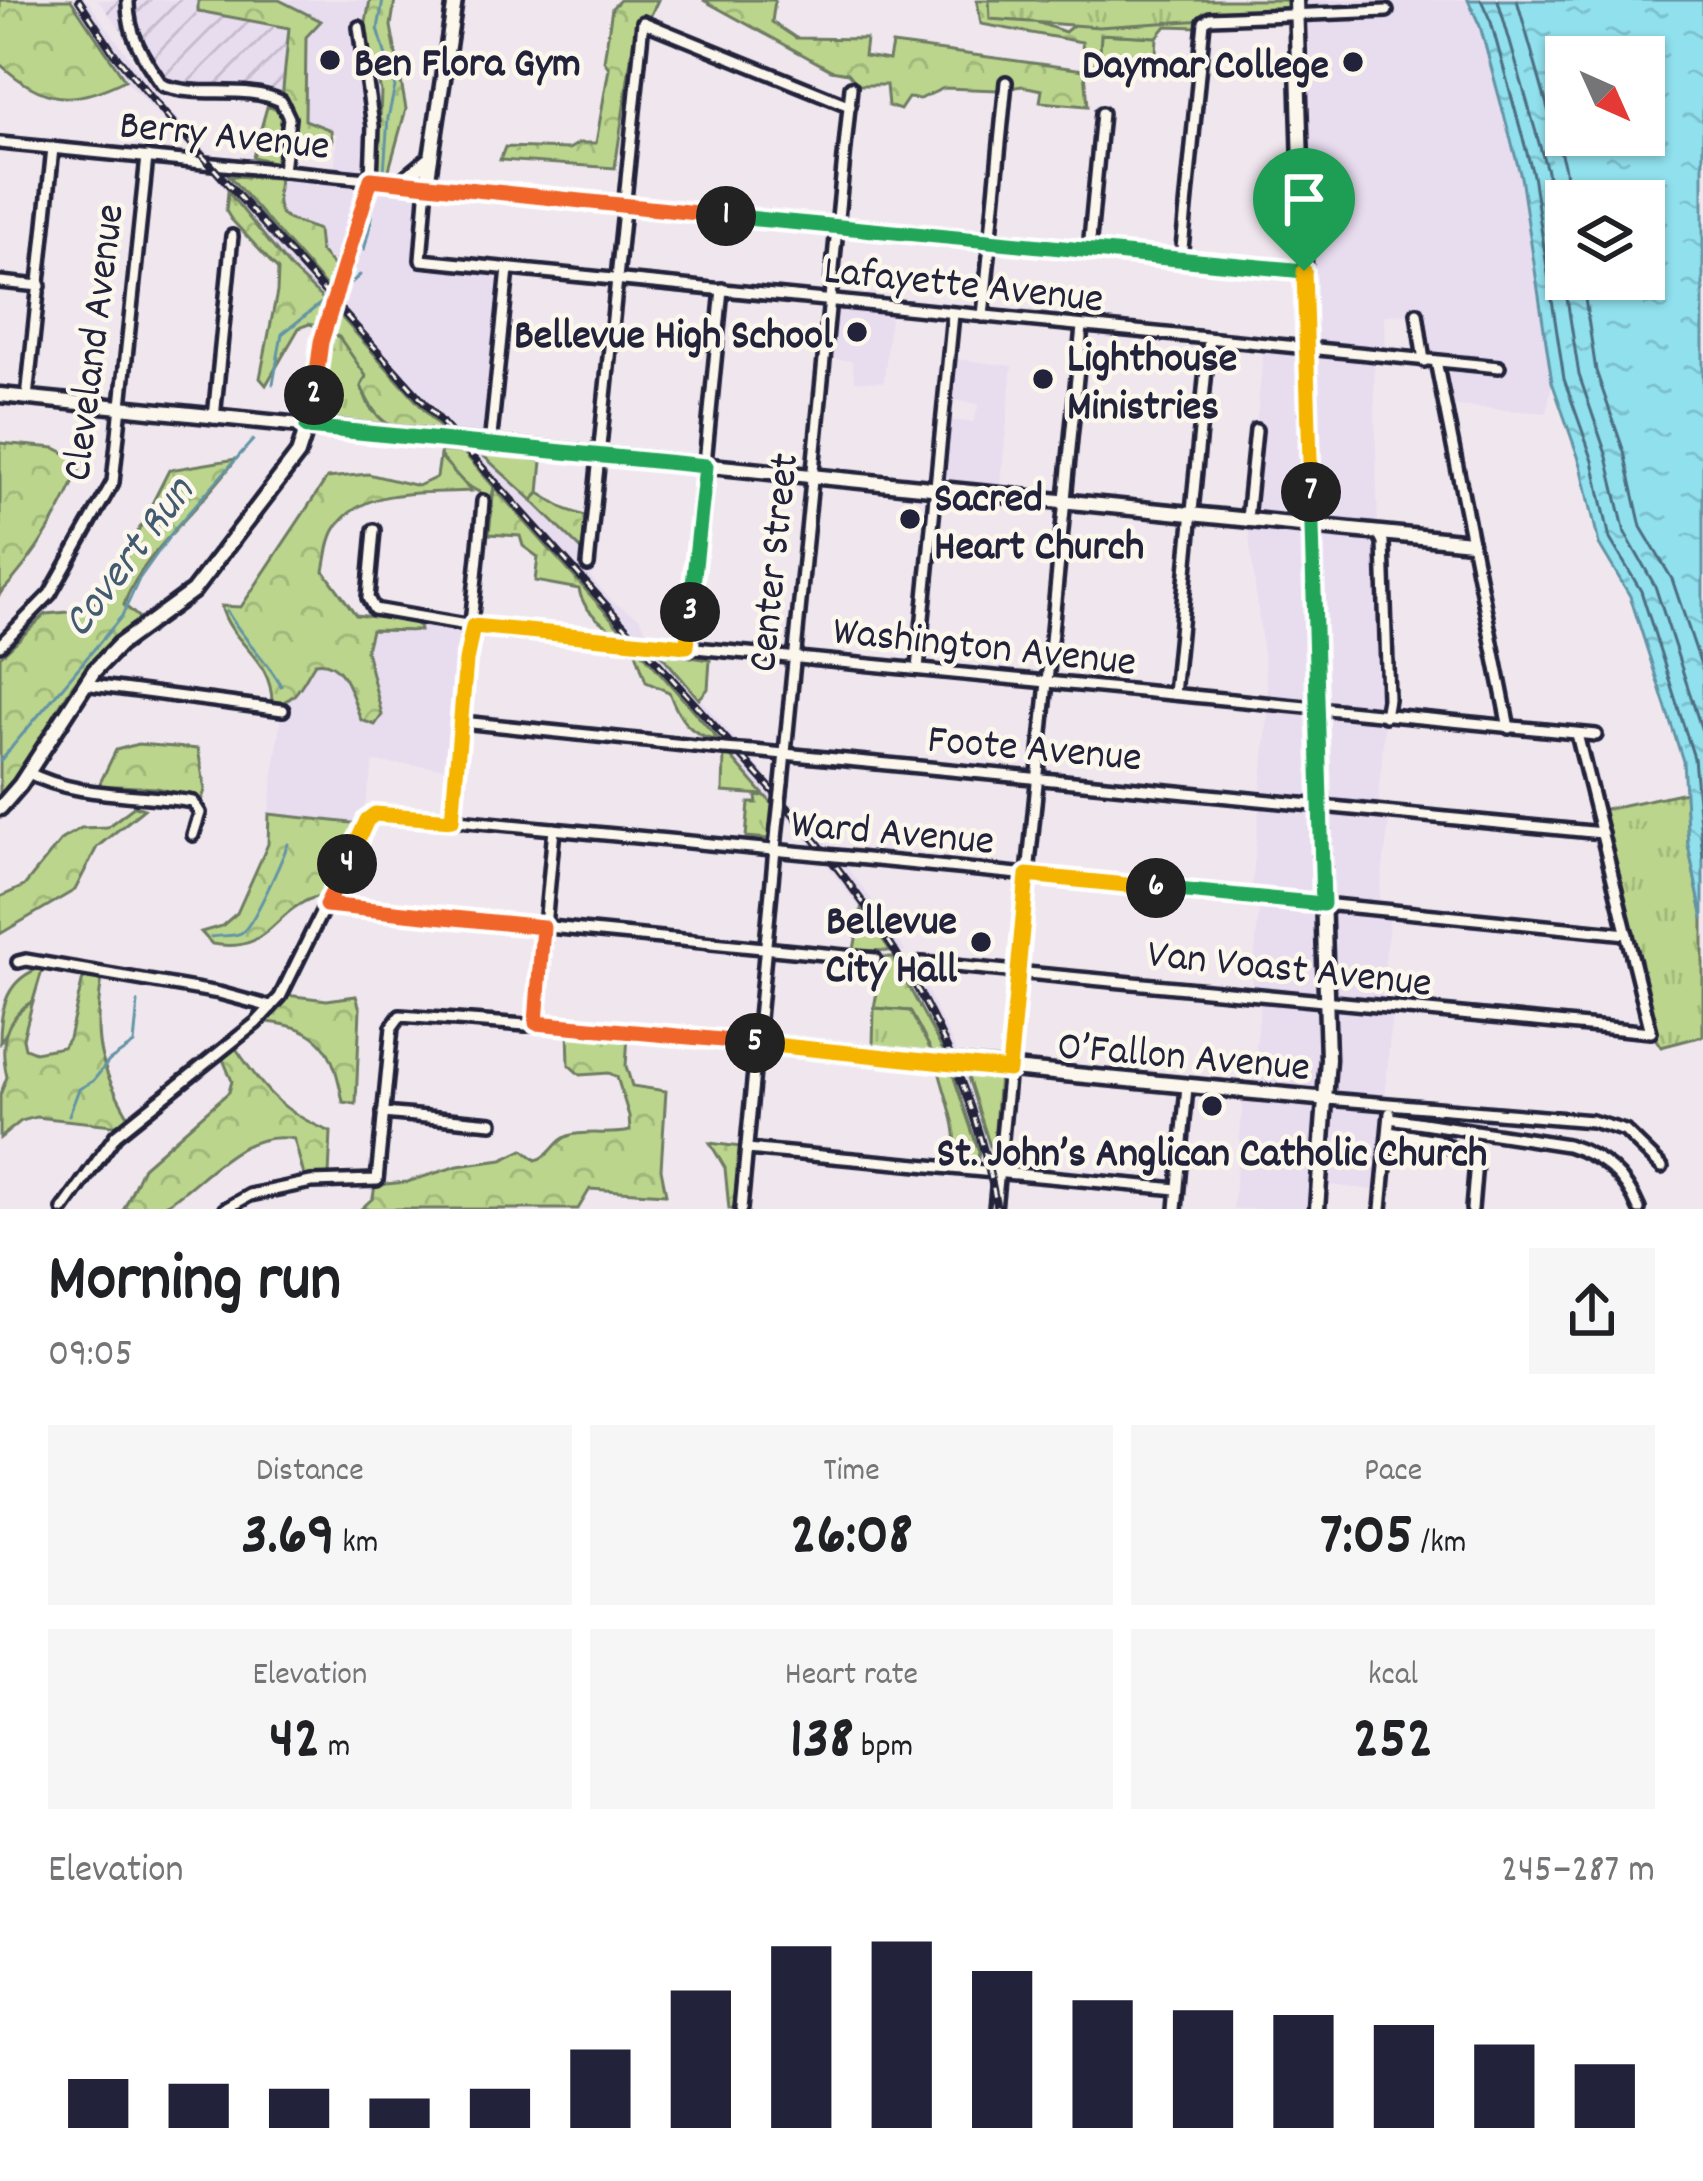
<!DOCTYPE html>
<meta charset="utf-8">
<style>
:root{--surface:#fff;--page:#f6f6f6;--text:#202124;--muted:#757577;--accent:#22223b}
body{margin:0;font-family:Dekko,sans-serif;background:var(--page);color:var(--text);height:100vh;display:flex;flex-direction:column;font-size:45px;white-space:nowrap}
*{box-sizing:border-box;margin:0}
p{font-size:39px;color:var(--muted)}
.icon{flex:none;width:66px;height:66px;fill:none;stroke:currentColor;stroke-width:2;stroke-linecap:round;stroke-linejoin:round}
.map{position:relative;height:1209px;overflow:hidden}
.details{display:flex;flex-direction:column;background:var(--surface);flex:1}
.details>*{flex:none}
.needle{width:78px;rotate:135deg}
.buttons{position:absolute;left:1545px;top:36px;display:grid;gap:24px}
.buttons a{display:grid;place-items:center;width:120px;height:120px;border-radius:0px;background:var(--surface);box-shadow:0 3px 9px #0004;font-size:60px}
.pin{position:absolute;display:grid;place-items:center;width:102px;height:102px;color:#fff;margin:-123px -51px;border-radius:50% 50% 50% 0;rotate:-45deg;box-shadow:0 0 12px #0007}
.pin .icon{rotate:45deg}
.km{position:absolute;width:60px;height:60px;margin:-30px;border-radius:50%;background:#222;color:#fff;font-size:33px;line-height:60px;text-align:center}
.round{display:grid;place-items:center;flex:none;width:126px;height:126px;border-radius:0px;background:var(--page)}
.headline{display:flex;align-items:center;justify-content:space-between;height:204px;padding:0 48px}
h1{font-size:66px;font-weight:800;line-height:90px}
.metrics{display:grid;grid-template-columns:repeat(3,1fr);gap:18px;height:204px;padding:12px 48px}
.metrics div{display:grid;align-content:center;border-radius:0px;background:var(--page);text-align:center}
.metrics b{font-size:60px;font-weight:800}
.metrics small{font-size:33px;font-weight:400}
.metrics p{font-size:33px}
.chart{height:336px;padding:24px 48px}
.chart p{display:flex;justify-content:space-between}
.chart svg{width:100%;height:216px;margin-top:12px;stroke:var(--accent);stroke-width:6}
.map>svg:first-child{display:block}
</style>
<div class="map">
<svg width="1703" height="1209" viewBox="0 0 1703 1209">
<defs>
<pattern id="industrial-furrows" width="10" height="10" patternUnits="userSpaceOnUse" patternTransform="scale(3)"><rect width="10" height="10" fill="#e8dcef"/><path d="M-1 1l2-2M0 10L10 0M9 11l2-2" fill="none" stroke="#c7bcce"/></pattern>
<pattern id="forest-crowns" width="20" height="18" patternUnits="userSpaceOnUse" patternTransform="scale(3)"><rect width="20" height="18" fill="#bbd58c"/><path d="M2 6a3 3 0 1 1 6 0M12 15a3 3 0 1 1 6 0" fill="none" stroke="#a0b77a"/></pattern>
<pattern id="park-tufts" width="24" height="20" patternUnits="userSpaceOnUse" patternTransform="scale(3)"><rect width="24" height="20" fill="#bbd58c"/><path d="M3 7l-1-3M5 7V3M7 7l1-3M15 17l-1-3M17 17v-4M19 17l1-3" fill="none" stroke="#a0b77a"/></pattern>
<pattern id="water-ripples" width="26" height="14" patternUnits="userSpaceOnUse" patternTransform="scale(3)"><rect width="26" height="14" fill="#90e0ed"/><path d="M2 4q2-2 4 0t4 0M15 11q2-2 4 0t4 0" fill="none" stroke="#7cc0cc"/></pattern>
</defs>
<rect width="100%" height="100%" fill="#f0e7ee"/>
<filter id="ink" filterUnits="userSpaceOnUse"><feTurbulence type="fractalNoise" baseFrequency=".00833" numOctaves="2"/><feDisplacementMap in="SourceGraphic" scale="24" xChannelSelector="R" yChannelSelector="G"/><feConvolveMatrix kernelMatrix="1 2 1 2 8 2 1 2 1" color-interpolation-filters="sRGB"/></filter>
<g filter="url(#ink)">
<g fill="#e8dcef">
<polygon points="71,0 87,0 165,106 211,155 195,153 125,80"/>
<polygon points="196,0 392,0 388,28 389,136 371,179 334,176 337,134 289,131 300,23 195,14"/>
<polygon points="1296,0 1468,0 1480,26 1521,177 1552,382 1547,413 1444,405 1436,362 1424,361 1417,314 1385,315 1386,357 1374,357 1378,532 1383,542 1385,716 1378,812 1390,814 1378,908 1390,910 1381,1006 1392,1008 1385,1101 1391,1102 1383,1191 1320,1184 1317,1209 1233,1209 1244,1092 1252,1092 1261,996 1251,994 1260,899 1251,898 1269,704 1247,519 1264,345 1305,349"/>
<polygon points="214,176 229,176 333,295 328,304 291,269"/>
<polygon points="279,178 360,188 339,272 320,251 310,226 295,225 285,218 276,200"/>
<polygon points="378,186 419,190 422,194 416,254 422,269 495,276 498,280 482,436 444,432 336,311 344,304 372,188"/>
<polygon points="828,299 891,307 884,382 855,381 852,361 824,358"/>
<polygon points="949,358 1012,366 1000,496 936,489 943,420 973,422 979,404 945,399"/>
<polygon points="478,451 576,543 583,551 585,568 593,580 613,602 639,617 650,637 626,635 565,570 464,453"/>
<polygon points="430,623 462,628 454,654 444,768 374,762 361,824 269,814 290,637 367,645 371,630 417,632 419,626"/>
<polygon points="641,651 659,652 739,743 719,740"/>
<polygon points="731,757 751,758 776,787 774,805"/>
<polygon points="788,799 835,851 815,849 786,815"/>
<polygon points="826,863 845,865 881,911 906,952 891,951"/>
<polygon points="893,957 912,959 960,1058 946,1056"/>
<polygon points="951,1069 966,1071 992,1160 977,1163"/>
</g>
<polygon fill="url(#industrial-furrows)" points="98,0 196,0 196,14 301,23 289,131 281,101 162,85"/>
<g fill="#bbd58c" stroke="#6e7c64" stroke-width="3">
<polygon points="1101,34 1157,37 1155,67 1099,65"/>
<path d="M441 451 464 453 494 487 492 497C467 489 456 478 440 456Z"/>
<polygon points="724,756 731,757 764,795 723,792"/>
<path d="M43 967 33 1001 24 1007 0 1042C0 1007 7 978 43 967Z"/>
<polygon points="966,1071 999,1074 993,1156"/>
</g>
<g fill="url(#forest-crowns)" stroke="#6e7c64" stroke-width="3">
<path d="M0 0H71L125 80C73 106 43 104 0 64Z"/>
<polygon points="198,0 279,0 321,21 306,37 305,120 331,130 332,141 292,136 277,163 253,157 267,107 281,109 289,28 198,11"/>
<polygon points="370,0 395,0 391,26 406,109 388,173 378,173 381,91 364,33"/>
<polygon points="620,0 658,0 651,15 636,24 615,168 500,160 505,147 569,149 579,143 596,143 609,68 604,61 612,8"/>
<polygon points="703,0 775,0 772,22 796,38 866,39 864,56 889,60 892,44 1084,70 1082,42 981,24 977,0 1004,0 1005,11 1065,32 1088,13 1206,15 1199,27 1166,26 1157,37 1101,34 1099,65 1085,71 1088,106 1040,102 1042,90 1022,86 998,90 944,88 920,99 908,98 900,110 888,106 886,85 858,85 848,73 831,70"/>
<path d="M229 176 279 178C273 225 285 216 318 230L320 251 339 272 333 295Z"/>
<polygon points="228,192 291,269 328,304 317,326 309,324 299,328 266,385 260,378 277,292 278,270 231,219 226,211"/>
<path d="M336 311 444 432C397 429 381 434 361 386L366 377 327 332Z"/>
<path d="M0 443 55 448 83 462C61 512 38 554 0 594Z"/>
<path d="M440 456 471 491C428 494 365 486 337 526 328 537 327 558 324 571L356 615 410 621 419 626 420 631 371 630 366 650 382 715 375 725 361 720C352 697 345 658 315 663 303 681 296 705 272 703 272 657 232 646 221 606L241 607 327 478 368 474 418 486 437 477Z"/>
<path d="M236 459C204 506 140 555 124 605L143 621C116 639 92 658 73 685 47 721 32 765 0 797V657L46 614 90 610 132 543 169 470Z"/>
<path d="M494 487 626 635C606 630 582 610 579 589L535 581 538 557 523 546 520 536 489 534Z"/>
<polygon points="539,493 565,509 585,516 583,551 532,501"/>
<path d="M641 651 719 740C689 736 678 717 669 692L646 682 636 652Z"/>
<polygon points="138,744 198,749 205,790 202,799 157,788 99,785 116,750"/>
<polygon points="135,806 144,809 97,847 75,890 0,934 0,897 24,886 62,839 81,828 107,827"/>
<path d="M269 814 361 824 321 902 316 897C271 911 272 954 212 944L201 932 222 926 237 913 268 844Z"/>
<polygon points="861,910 891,951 854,950"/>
<polygon points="878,957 893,957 946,1056 932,1052 910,1011 874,1008 880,976"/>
<path d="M83 978H102C92 1041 99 1065 130 1119L122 1126 36 1117 21 1121 0 1138V1095L7 1077C0 1046 2 1020 33 1001L23 1038 25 1048 35 1052 63 1047 69 1038Z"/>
<path d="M286 995 327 1000 356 996 360 1009 356 1104 343 1102C333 1049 323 1028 267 1022Z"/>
<path d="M568 1030 628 1035 626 1066 632 1086 666 1091 661 1169 666 1194 590 1189 578 1209H361L373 1198 375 1185 407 1182 458 1166 502 1160 523 1150 536 1160C552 1156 554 1141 568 1136 583 1130 611 1136 630 1131L629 1116 617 1077 609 1073 580 1075 569 1065Z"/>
<path d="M235 1047C266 1092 280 1111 331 1132L329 1176 305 1179 294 1139C238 1128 202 1185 162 1207 152 1209 136 1209 124 1209L143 1167 229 1092 232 1081 222 1057Z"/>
<path d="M951 1069 979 1152 977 1163 955 1159C959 1126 947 1103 939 1071Z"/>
<polygon points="710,1143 741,1147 736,1209 729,1209 725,1168"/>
</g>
<g fill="url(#park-tufts)" stroke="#6e7c64" stroke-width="3">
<polygon points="989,0 1296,0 1296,14 1099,27 990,19"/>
<polygon points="327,332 339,337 366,376 361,386 370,408 390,428 315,420"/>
<polygon points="478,451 542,461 539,493 532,500"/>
<polygon points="659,652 710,660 708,689 699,699"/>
<polygon points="1685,792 1688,844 1703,919 1703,1036 1661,1047 1651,1032 1596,811"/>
<polygon points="764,795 774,805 769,839 746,837 749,803 757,803 756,797"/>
<polygon points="874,1008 910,1011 932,1052 873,1046"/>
</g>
<path fill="url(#water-ripples)" stroke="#6494a6" stroke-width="3" fill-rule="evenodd" d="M1468 0H1703V919L1688 844 1683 761 1630 596 1599 544 1581 465 1552 382 1521 177 1480 26ZM1566 57H1644V135H1566ZM1566 201H1644V279H1566Z"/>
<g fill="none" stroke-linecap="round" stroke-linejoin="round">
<g stroke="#4e6e82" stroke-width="3">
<polyline points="1481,0 1491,22 1533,175 1564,379 1593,461 1610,539 1641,591 1694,758 1703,857"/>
<polyline points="1498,0 1547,171 1579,375 1607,457 1625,533 1655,586 1703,734"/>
<polyline points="1517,0 1564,165 1570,201"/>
<polyline points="1582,279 1596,371 1624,452 1641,527 1672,579 1703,671"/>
</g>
<g stroke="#6494a6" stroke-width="3">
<polyline points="383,0 378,29 395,87 388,118 384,172"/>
<polyline points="364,250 372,217"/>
<polyline points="344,289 360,275"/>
<polyline points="273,384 282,334 330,296"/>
<path d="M227 611C242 639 266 658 281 686"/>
<polyline points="0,761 122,616 139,579 176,527 253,440"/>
<path d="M211 937C219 935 234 937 241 933 253 927 282 859 288 844"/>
<polyline points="69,1115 79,1089 93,1081 109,1061 134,1044 138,1002"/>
</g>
<defs>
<g id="street">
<path d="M128 0C127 33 143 58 162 85 199 99 244 84 281 101L289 118 283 171"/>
<polyline points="359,27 373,126 371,179"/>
<polyline points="0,143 1304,271"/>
<polyline points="427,184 421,260 1499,367"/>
<polyline points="1089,250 1102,113"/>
<polyline points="1181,259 1204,22 1210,18 1387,11"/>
<polyline points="0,282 40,286"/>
<polyline points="1417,313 1424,361"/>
<polyline points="983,316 1006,82"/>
<polyline points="1436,361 1509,728"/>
<polyline points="27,398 53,148"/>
<polyline points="214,418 232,236"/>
<polyline points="490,446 508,269"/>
<polyline points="1247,519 1256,430"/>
<polyline points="374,530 368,598 374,609 478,627 622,641"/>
<polyline points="1378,532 1383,542 1388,699 1385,716"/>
<polyline points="588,565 643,22 850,106"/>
<polyline points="654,644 1596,735"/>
<polyline points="0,645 50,594 113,482 147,157"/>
<polyline points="687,647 722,289"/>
<polyline points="918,669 953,314"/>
<polyline points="84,684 283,710"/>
<polyline points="1174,694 1209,339"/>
<polyline points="462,722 724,749"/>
<polyline points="753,751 1602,833"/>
<path d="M27 772C75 798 139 793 193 802L200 813 193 835"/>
<polyline points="782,783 851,87"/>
<path d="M452 821C458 714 475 608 483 501"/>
<polyline points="846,857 1627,934"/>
<polyline points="326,905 875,959"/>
<polyline points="18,962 26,960 219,993 271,1007"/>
<polyline points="922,963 1651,1032 1577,734"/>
<polyline points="536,1023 554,829"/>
<polyline points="1328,1099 1592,1121 1625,1131 1662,1167"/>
<polyline points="383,1113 492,1123"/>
<path d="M1390 1118 1567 1145C1602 1156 1625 1175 1639 1209"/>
<polyline points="1389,1132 1437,1140 1476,1162 1472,1209"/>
<polyline points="747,1149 1177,1189"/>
<polyline points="63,1209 116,1135 256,1023 280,997 368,818 384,813 815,854"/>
<polyline points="225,1209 250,1195 311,1182 377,1180 392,1027 400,1016 526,1025 545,1023 756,1043"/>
<polyline points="741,1209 777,828"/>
<polyline points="995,1209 1082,327"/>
<polyline points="1176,1209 1187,1087"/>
<polyline points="1381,1209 1390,1113"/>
</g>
<g id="secondary">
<polyline points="1296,0 1328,1059 1317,1209"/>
<polyline points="401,182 430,158"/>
<polyline points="427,184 455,0"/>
<polyline points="0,395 1471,542"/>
<polyline points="0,808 20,785 94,671 119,645 193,591 298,454 309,420 321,342 371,179"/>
<polyline points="756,1043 940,1062"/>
<polyline points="970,1065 1328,1099"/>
</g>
</defs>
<use href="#street" stroke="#22223b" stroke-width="18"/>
<use href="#secondary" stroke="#22223b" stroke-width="21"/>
<use href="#street" stroke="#fbf7ec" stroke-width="9"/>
<use href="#secondary" stroke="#fbf7ec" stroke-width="12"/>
<defs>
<path id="rail" d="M79 0 113 52 165 114 789 809C890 925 970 1056 997 1209"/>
</defs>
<use href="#rail" stroke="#22223b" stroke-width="8"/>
<use href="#rail" stroke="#fbf7ec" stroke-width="3" stroke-dasharray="9" stroke-linecap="butt"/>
<defs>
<g id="street-bridge">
<polyline points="622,641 654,644"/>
<polyline points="724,749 753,751"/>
<polyline points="777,828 782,783"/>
<polyline points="815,854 846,857"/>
</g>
<polyline id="secondary-bridge" points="940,1062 970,1065"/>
</defs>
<use href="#street-bridge" stroke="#22223b" stroke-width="18" stroke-linecap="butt"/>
<use href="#secondary-bridge" stroke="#22223b" stroke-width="21" stroke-linecap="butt"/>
<use href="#street-bridge" stroke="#fbf7ec" stroke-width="9"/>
<use href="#secondary-bridge" stroke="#fbf7ec" stroke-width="12"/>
</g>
</g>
<g fill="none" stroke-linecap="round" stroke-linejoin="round" filter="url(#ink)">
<defs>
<polyline id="split-1" points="726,216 1304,271"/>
<polyline id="split-2" points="314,395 321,342 371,179 726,216"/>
<polyline id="split-3" points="314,395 307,427 706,466 690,612"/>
<polyline id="split-4" points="347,864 367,820 375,814 452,820 466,661 473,626 687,646 690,612"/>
<polyline id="split-5" points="347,864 326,905 543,927 536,1023 755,1043"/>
<polyline id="split-6" points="755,1043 1009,1070 1027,875 1156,888"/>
<polyline id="split-7" points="1156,888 1323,904 1311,492"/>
<polyline id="split-8" points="1304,271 1311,492"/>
</defs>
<use href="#split-1" stroke="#fff" stroke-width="24"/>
<use href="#split-2" stroke="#fff" stroke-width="24"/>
<use href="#split-3" stroke="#fff" stroke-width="24"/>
<use href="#split-4" stroke="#fff" stroke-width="24"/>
<use href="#split-5" stroke="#fff" stroke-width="24"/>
<use href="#split-6" stroke="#fff" stroke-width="24"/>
<use href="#split-7" stroke="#fff" stroke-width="24"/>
<use href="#split-8" stroke="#fff" stroke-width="24"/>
<use href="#split-1" stroke="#22a559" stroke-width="15"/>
<use href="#split-2" stroke="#f0652b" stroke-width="15"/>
<use href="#split-3" stroke="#22a559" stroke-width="15"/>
<use href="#split-4" stroke="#f5b400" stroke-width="15"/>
<use href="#split-5" stroke="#f0652b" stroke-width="15"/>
<use href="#split-6" stroke="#f5b400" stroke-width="15"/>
<use href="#split-7" stroke="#22a559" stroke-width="15"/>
<use href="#split-8" stroke="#f5b400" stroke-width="15"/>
</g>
<g fill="#22223b" stroke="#fbf7ec" stroke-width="4.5">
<circle cx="330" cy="60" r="12"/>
<circle cx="1353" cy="62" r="12"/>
<circle cx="857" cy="332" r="12"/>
<circle cx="1043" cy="379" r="12"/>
<circle cx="910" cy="519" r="12"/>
<circle cx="981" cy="942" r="12"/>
<circle cx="1212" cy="1106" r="12"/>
</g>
<g text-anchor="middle" stroke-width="9" stroke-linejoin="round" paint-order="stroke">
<g font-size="42" font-weight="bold" fill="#22223b" stroke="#fbf7ec" text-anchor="start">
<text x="354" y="75">Ben Flora Gym</text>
<text x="1329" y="77" text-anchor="end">Daymar College</text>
<text x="833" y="347" text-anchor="end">Bellevue High School</text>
<text x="1067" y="370">Lighthouse<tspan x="1067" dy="48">Ministries</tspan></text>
<text x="934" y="510">Sacred<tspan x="934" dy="48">Heart Church</tspan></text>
<text x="957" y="933" text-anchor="end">Bellevue<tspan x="957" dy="48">City Hall</tspan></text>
<text x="1212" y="1165" text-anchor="middle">St. John’s Anglican Catholic Church</text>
</g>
<g font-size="42" fill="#22223b" stroke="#fbf7ec">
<text transform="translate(225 132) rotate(6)" y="15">Berry Avenue</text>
<text transform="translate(964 281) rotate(6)" y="15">Lafayette Avenue</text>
<text transform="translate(90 342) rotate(-83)" y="15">Cleveland Avenue</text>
<text transform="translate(770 562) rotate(-84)" y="15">Center Street</text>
<text transform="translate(985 643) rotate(6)" y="15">Washington Avenue</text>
<text transform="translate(1035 745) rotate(5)" y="15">Foote Avenue</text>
<text transform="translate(893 829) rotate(5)" y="15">Ward Avenue</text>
<text transform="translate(1290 965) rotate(6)" y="15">Van Voast Avenue</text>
<text transform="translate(1184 1053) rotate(5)" y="15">O’Fallon Avenue</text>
</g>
<g font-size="45" font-style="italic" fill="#435b70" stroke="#fbf7ec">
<text transform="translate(125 555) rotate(-53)" y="16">Covert Run</text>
</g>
</g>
</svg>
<div class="buttons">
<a><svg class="needle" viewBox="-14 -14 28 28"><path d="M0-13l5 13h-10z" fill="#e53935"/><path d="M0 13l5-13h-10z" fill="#757577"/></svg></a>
<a><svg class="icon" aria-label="layers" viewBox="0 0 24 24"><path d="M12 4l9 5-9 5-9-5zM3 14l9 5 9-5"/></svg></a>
</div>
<div class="pin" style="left:1304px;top:271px;background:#1e9e55"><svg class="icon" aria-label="arrive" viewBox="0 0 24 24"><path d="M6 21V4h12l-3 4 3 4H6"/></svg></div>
<b class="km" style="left:726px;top:216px">1</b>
<b class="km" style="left:314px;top:395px">2</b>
<b class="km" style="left:690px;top:612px">3</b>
<b class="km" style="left:347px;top:864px">4</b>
<b class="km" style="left:755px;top:1043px">5</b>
<b class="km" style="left:1156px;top:888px">6</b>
<b class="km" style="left:1311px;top:492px">7</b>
</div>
<section class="details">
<div class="headline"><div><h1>Morning run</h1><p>09:05</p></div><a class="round"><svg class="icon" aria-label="share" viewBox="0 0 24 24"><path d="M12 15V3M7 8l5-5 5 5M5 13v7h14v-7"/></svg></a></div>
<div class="metrics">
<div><p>Distance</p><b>3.69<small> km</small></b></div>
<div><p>Time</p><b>26:08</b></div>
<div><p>Pace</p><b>7:05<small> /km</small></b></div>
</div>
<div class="metrics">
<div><p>Elevation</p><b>42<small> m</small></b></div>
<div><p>Heart rate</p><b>138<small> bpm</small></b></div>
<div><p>kcal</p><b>252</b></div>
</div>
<div class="chart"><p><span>Elevation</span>245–287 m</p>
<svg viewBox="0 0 160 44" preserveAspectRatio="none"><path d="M5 44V34M15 44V35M25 44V36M35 44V38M45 44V36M55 44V28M65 44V16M75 44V7M85 44V6M95 44V12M105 44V18M115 44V20M125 44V21M135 44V23M145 44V27M155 44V31"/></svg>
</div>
</section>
